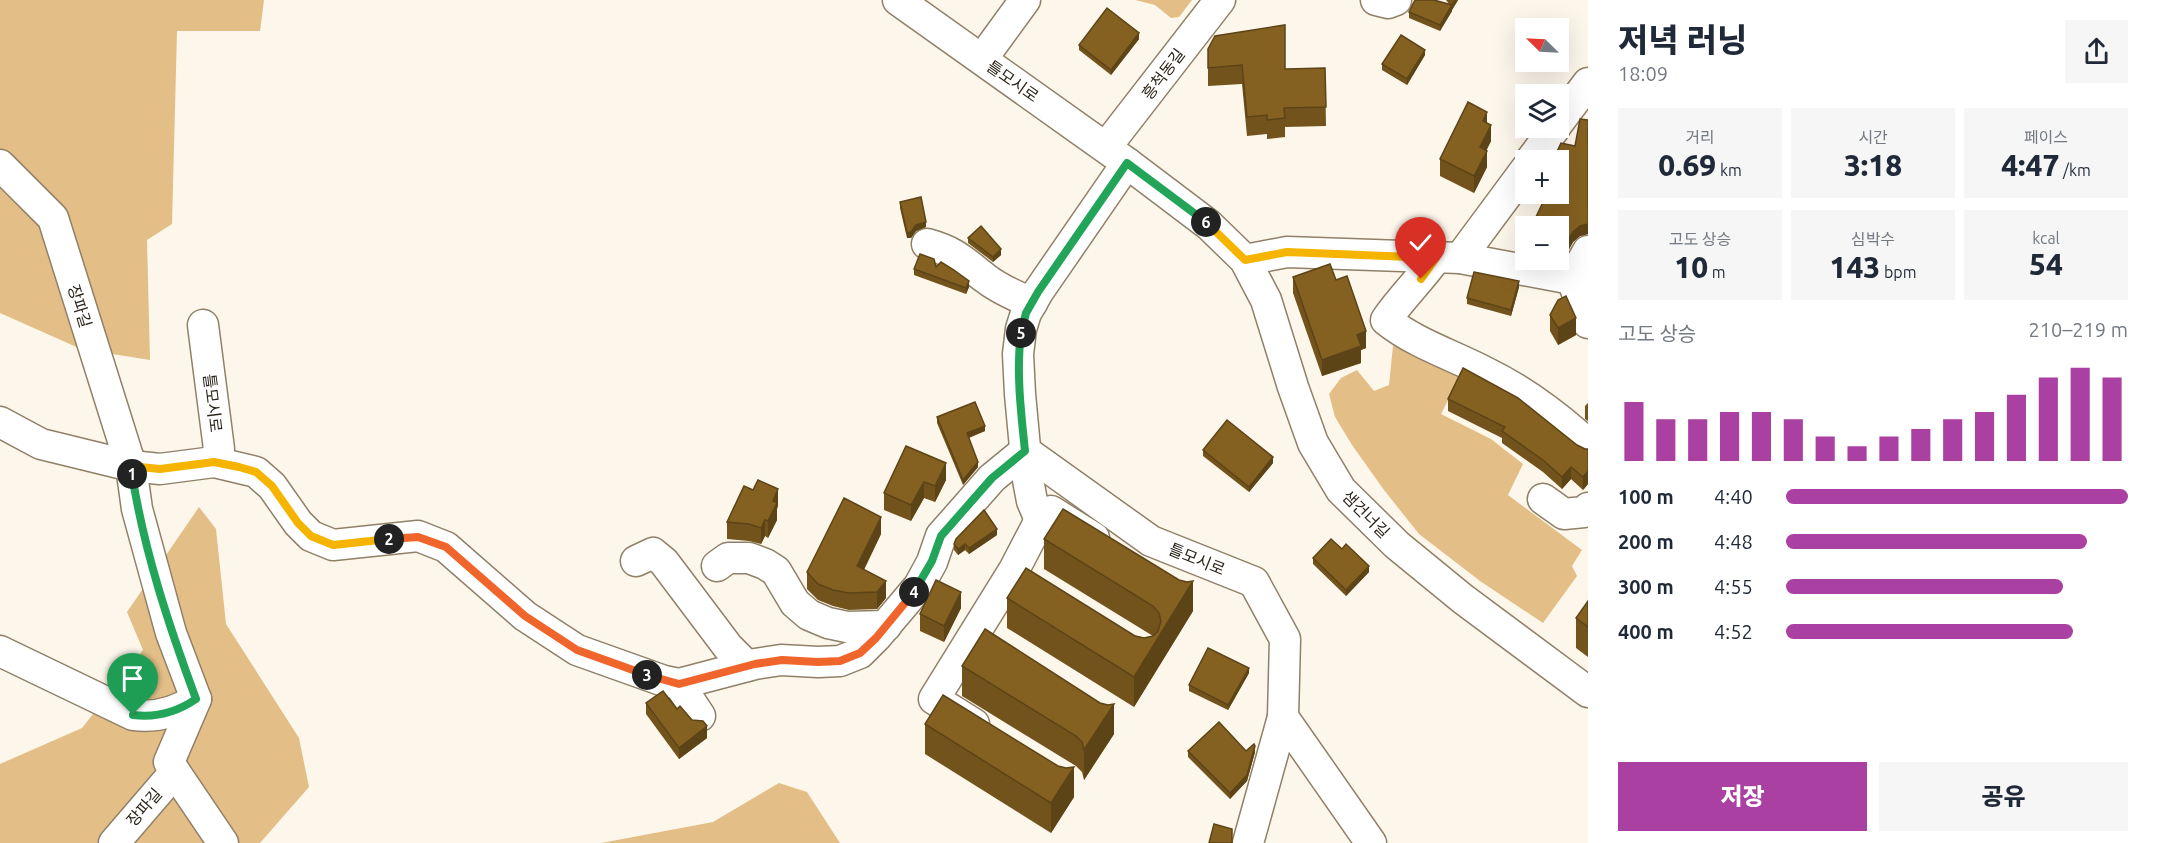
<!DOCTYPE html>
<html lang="ko">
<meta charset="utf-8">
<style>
:root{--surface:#fff;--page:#f6f6f7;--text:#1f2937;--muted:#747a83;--accent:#aa40a2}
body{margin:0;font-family:Ubuntu,"Noto Sans KR",sans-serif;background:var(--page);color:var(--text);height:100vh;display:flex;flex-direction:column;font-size:22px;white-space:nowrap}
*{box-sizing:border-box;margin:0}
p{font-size:20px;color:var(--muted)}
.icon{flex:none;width:33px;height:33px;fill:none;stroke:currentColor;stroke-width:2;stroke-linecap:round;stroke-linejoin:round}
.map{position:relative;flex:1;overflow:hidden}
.drawer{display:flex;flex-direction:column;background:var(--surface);width:570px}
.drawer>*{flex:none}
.needle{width:39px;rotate:294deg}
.fabs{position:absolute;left:1515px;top:18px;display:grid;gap:12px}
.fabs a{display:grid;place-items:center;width:54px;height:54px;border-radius:0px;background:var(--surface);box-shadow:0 6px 24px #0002;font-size:30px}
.pin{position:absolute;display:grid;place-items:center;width:51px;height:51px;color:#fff;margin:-62px -26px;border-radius:50% 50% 50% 0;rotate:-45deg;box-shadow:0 0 6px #0007}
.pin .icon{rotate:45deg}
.km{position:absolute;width:30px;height:30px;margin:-15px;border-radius:50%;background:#222;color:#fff;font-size:16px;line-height:30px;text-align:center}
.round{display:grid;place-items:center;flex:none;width:63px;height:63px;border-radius:0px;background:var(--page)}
.overview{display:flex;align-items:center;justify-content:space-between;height:102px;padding:0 30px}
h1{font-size:33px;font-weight:800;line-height:45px}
.metrics{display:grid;grid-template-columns:repeat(3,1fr);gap:9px;height:102px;padding:6px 30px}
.metrics div{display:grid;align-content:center;border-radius:0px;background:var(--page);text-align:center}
.metrics b{font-size:30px;font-weight:800}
.metrics small{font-size:16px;font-weight:400}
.metrics p{font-size:16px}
.chart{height:168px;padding:12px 30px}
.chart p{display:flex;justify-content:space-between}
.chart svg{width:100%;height:108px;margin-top:6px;stroke:var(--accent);stroke-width:6}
.primary-button{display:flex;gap:12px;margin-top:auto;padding:12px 30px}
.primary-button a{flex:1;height:69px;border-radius:0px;background:var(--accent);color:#fff;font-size:24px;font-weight:800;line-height:69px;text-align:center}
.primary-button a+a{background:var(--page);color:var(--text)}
ul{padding:0 30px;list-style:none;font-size:20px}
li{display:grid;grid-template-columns:96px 72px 1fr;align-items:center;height:45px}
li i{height:15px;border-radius:8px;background:var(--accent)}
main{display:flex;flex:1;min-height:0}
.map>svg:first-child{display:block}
</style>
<main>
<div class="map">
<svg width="1588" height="843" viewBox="0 0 1588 843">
<rect width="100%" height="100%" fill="#fdf6eb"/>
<g fill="#e3bf87">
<polygon points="0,0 264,0 260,31 177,31 172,224 147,240 150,360 81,349 0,313"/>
<polygon points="1135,0 1192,0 1179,17 1171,18 1155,5"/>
<polygon points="1394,336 1464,369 1441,414 1491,439 1523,464 1508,495 1582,550 1572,566 1577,576 1543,623 1480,581 1419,534 1384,490 1352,445 1335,417 1329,394 1341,378 1357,370 1374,391 1389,385"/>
<polygon points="199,507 216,529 226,624 299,738 309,787 260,843 0,843 0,764 82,728 143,650 127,612"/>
<polygon points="779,783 807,792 840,843 601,843 713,822"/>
</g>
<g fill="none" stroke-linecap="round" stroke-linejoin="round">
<defs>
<g id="minor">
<polyline points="898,0 1127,163 1209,225 1245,260 1266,300 1293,387 1313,443 1341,490 1397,545 1463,599 1588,692"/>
<polyline points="1376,0 1388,3 1396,0"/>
<polyline points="982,59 1025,0"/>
<polyline points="1558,123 1588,83"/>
<polyline points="1106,147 1220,0"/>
<polyline points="1531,160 1555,128"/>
<polyline points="0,165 53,218 131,466 137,509 171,633 196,699 169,762 175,772 114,843"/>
<path d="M927 244C956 252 963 261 985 278 999 289 1015 296 1032 303"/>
<polyline points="1588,251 1572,279 1588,323"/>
<path d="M1436 258C1420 280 1401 298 1386 320 1416 344 1453 355 1487 373 1524 391 1558 417 1588 444"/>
<polyline points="1460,258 1526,169"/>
<polyline points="1245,260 1287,252 1460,258 1572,279 1588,281"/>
<polyline points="203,325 219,449 214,462"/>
<polyline points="0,422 41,444 131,466 160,469 214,462 256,472 272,486 298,523 311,536 333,545 418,536 446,547 525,616 577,650 664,681 679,684 755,664 781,660 818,662 840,661 860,653 876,637 919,586 932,562 941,536 992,478 1025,451 1151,541 1254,582 1285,639 1283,717 1371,843"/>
<polyline points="1543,499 1564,514 1584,512 1588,508"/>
<polyline points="1094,538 1051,511 1040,520 1032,501 1028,480 1020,394 1018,354 1021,329 1026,313 1038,292 1127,163"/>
<polyline points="636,561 653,553 664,562 728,647 747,666"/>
<polyline points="717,566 728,558 749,558 765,564 776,571 795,603 809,615 828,623 847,627 886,626"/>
<path d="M0 651 133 715C156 718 177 712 196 699"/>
<polyline points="679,684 700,716"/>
<polyline points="974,724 934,699 1014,570 1040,520"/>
<polyline points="175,772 223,843"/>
<polyline points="1248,843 1283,717"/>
</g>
</defs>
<use href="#minor" stroke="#908067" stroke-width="33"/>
<use href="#minor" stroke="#fff" stroke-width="30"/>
</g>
<g fill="#72531c">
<polygon points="1446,0 1458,0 1452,10 1452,9 1452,11 1440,31 1409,18 1409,12 1449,4"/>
<polygon points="1139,39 1111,75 1079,50 1079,45"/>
<polygon points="1208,49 1285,69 1325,68 1326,126 1285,127 1285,137 1267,139 1267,134 1247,136 1242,84 1208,86"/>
<polygon points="1425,55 1407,85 1382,70 1382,64"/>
<polygon points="1588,120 1588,234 1580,236 1573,242 1563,260 1558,259 1558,226 1533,226 1533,223 1575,146"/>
<polygon points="1487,123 1491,141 1486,150 1487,167 1474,193 1440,176 1440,159"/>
<polygon points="900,202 926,227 916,231 911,238 907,238 900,208"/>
<polygon points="968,238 1001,255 993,262 968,243"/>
<polygon points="936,267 969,287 966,294 914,275 914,269"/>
<polygon points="1293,277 1336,280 1366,348 1361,350 1361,363 1322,376 1293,293"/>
<polygon points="1519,287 1511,316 1467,304 1467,298"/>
<polygon points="1550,315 1576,335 1558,345 1550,331"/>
<polygon points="1448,399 1577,445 1585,449 1588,449 1588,484 1583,490 1571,479 1562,489 1543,472 1502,443 1502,438 1448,411"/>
<polygon points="1588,403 1588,421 1585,419 1585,406"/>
<polygon points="937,417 985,431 969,438 978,467 963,485 937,423"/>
<polygon points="906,446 946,480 935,502 924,498 911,521 884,510 884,493"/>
<polygon points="1203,450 1273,463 1249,492 1203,456"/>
<polygon points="778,505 777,509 777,520 768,538 765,536 761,544 749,541 727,539 727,522"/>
<polygon points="881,534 864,570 886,598 877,609 849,610 833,606 818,600 807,589 807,572"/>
<polygon points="997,535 969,554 965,550 958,555 954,550 954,544"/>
<polygon points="1044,539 1193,611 1134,707 1007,628 1007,598 1144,638 1153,636 1044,569"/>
<polygon points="1313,558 1369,572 1346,596 1313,564"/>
<polygon points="1588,601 1588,657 1576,648 1576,618"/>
<polygon points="961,608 944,642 920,631 920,614"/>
<polygon points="962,666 1114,734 1084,780 1082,772 1076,766 962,696"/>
<polygon points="1249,673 1228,710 1189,691 1189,685"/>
<polygon points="646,703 677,709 707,738 679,759 646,714"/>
<polygon points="925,724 1074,797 1051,833 925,754"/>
<polygon points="1188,751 1246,751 1255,752 1247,781 1230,799 1188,757"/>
</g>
<g fill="#5d4417">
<polygon points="1455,0 1458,0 1452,10 1452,4"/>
<polygon points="1452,5 1452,11 1440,31 1440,25"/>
<polygon points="1139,33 1139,39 1111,75 1111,70"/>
<polygon points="1425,50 1425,55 1407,85 1407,79"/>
<polygon points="1487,112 1487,128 1483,121"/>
<polygon points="1491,125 1491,141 1480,164 1480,147"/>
<polygon points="1487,151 1487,167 1474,193 1474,176"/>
<polygon points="926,222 926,227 916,231 911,238 907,238 907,233 916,225"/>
<polygon points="1588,224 1588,234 1580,236 1573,242 1563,260 1563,249 1573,232 1580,226"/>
<polygon points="1001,249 1001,255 993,262 993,257"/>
<polygon points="969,281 969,287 966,294 966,288"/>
<polygon points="1519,281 1519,287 1511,316 1511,310"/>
<polygon points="1576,318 1576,335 1558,345 1558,328"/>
<polygon points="1366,331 1366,348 1361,350 1361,363 1322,376 1322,360 1357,335"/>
<polygon points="985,426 985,431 967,438 967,433"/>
<polygon points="1273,457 1273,463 1249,492 1249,487"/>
<polygon points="978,462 978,467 963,485 963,480"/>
<polygon points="946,463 946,480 935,502 935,486"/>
<polygon points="1571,467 1571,479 1562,489 1562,477"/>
<polygon points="1588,471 1588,484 1583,490 1583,477"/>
<polygon points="924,482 924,498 911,521 911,505"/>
<polygon points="778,489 778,505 777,509 777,520 768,538 768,521 773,501"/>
<polygon points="881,517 881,534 857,583 857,566"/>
<polygon points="765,520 765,536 761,544 761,528"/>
<polygon points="997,529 997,535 969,554 969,548"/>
<polygon points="965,544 965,550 958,555 958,549"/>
<polygon points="1369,566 1369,572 1346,596 1346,590"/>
<polygon points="886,581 886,598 877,609 877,592"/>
<polygon points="1193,581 1193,611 1134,707 1134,677"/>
<polygon points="961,592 961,608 944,642 944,626"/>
<polygon points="1249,668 1249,673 1228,710 1228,705"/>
<polygon points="1114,704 1114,734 1084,780 1084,750"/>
<polygon points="707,726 707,738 679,759 679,748"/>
<polygon points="1255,746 1255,752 1247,781 1230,799 1230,793"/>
<polygon points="1074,767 1074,797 1051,833 1051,803"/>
</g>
<g fill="#856121" stroke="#5d4417" stroke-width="1.5">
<polygon points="1415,0 1434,0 1452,5 1440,25 1409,12"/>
<polygon points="1107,8 1139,33 1111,70 1079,45"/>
<polygon points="1285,25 1285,69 1325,68 1326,107 1284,108 1285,118 1267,120 1267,115 1247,117 1242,65 1208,68 1208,49 1215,36"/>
<polygon points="1401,35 1425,50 1407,79 1382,64"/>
<polygon points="1468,102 1487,112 1483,121 1491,125 1480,147 1487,151 1474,176 1440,159"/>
<polygon points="1580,119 1588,120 1588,224 1580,226 1573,232 1563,249 1558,249 1558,226 1541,226 1533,223 1547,194 1558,194 1558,160 1553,160 1561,143 1575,146"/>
<polygon points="921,197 926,222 916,225 911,232 907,233 900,202"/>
<polygon points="981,226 1001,249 993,257 968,238"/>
<polygon points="920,254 934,259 936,267 941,262 954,270 969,281 966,288 914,269"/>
<polygon points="1330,264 1336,280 1347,276 1366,331 1357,335 1361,346 1322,360 1293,277"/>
<polygon points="1474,272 1519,281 1511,310 1467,298"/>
<polygon points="1566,296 1576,318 1558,328 1550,315 1558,300"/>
<polygon points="1463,368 1518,398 1577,445 1585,449 1588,449 1588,471 1583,477 1571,467 1562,477 1543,460 1502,431 1505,427 1448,399"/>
<polygon points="975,402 985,426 967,433 978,462 963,480 937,417"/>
<polygon points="1227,420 1273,457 1249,487 1203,450"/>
<polygon points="906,446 946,463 935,486 924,482 911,505 884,493"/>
<polygon points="758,480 778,489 773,501 777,503 768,521 765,520 761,528 749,524 727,522 744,486 753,490"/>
<polygon points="844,498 881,517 857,566 886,581 877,592 849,593 833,590 818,584 807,572"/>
<polygon points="1063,509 1179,580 1187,582 1193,581 1134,677 1007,598 1026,568 1135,636 1144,638 1153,636 1158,631 1161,621 1159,613 1153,606 1044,539"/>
<polygon points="984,510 997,529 969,548 965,544 958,549 954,544 956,539"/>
<polygon points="1331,539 1342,549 1346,544 1369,566 1346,590 1313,558"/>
<polygon points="936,580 961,592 944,626 920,614"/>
<polygon points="1588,601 1588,627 1576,618"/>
<polygon points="985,629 1100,703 1108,705 1114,704 1084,750 1082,742 1076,736 962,666"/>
<polygon points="1208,648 1249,668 1228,705 1189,685"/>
<polygon points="663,691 677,709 680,706 692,720 703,721 707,726 679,748 646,703"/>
<polygon points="943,695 1058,766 1066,768 1074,767 1051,803 925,724"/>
<polygon points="1219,722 1246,751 1254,744 1255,746 1247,775 1230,793 1188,751"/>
<polygon points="1214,824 1232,829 1232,843 1209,843"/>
</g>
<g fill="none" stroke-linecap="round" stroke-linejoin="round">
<defs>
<path id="split-1" d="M132 474C144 551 169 626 196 699 177 712 156 718 133 715"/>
<polyline id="split-2" points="132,474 130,466 160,469 214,462 239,467 256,472 272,486 298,523 311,536 333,545 389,539"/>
<polyline id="split-3" points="389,539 418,537 446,547 525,616 577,650 647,675"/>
<polyline id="split-4" points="647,675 679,684 755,664 782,660 818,662 840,661 860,653 876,638 914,592"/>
<path id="split-5" d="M914 592 932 561 941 536 992 478 1025 451C1021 412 1016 372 1021 333"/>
<polyline id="split-6" points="1021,333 1026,313 1038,292 1127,163 1206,222"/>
<polyline id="split-7" points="1206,222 1245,260 1287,252 1436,258 1421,279"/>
</defs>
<use href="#split-1" stroke="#fff" stroke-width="12"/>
<use href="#split-2" stroke="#fff" stroke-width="12"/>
<use href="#split-3" stroke="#fff" stroke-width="12"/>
<use href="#split-4" stroke="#fff" stroke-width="12"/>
<use href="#split-5" stroke="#fff" stroke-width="12"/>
<use href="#split-6" stroke="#fff" stroke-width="12"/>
<use href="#split-7" stroke="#fff" stroke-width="12"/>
<use href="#split-1" stroke="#22a559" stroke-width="8"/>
<use href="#split-2" stroke="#f5b400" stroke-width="8"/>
<use href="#split-3" stroke="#f0652b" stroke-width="8"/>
<use href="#split-4" stroke="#f0652b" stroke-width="8"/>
<use href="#split-5" stroke="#22a559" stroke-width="8"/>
<use href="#split-6" stroke="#22a559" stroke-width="8"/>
<use href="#split-7" stroke="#f5b400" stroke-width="8"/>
</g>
<g text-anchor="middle" stroke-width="6" stroke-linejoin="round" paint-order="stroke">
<g font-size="16" fill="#2c251b" stroke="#fff">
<text transform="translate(1163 74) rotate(-53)" y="6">흥척동길</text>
<text transform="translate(1013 81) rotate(35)" y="6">틀모시로</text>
<text transform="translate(80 306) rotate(73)" y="6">장파길</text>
<text transform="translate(213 403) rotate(83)" y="6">틀모시로</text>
<text transform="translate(1366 514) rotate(45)" y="6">샘건너길</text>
<text transform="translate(1197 559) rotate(22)" y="6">틀모시로</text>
<text transform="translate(144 807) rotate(-49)" y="6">장파길</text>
</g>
</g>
</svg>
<div class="fabs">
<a><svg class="needle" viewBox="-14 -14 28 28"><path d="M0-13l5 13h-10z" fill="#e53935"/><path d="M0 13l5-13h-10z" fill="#747a83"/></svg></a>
<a><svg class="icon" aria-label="layers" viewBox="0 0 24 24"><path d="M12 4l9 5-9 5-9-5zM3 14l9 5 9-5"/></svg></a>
<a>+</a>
<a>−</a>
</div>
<div class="pin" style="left:133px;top:715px;background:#1e9e55"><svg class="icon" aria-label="arrive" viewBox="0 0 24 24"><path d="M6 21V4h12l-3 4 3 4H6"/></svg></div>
<div class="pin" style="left:1421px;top:279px;background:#d93025"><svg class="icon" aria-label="check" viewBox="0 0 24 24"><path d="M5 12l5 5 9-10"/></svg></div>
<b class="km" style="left:132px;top:474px">1</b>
<b class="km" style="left:389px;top:539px">2</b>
<b class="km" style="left:647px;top:675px">3</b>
<b class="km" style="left:914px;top:592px">4</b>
<b class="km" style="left:1021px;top:333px">5</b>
<b class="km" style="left:1206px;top:222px">6</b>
</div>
<section class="drawer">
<div class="overview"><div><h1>저녁 러닝</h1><p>18:09</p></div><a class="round"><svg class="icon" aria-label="share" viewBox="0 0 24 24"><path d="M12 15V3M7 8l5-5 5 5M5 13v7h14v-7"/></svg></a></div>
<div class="metrics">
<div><p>거리</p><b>0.69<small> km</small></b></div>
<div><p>시간</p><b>3:18</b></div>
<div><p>페이스</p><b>4:47<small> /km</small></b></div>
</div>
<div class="metrics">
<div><p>고도 상승</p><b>10<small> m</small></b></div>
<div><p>심박수</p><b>143<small> bpm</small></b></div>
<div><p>kcal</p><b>54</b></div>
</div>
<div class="chart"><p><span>고도 상승</span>210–219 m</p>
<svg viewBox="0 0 160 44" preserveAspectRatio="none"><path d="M5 44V20M15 44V27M25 44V27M35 44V24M45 44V24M55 44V27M65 44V34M75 44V38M85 44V34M95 44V31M105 44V27M115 44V24M125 44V17M135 44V10M145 44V6M155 44V10"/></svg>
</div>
<ul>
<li><b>100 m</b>4:40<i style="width:100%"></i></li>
<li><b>200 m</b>4:48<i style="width:88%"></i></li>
<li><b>300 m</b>4:55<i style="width:81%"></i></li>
<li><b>400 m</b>4:52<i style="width:84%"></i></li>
</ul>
<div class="primary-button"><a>저장</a><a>공유</a></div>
</section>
</main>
